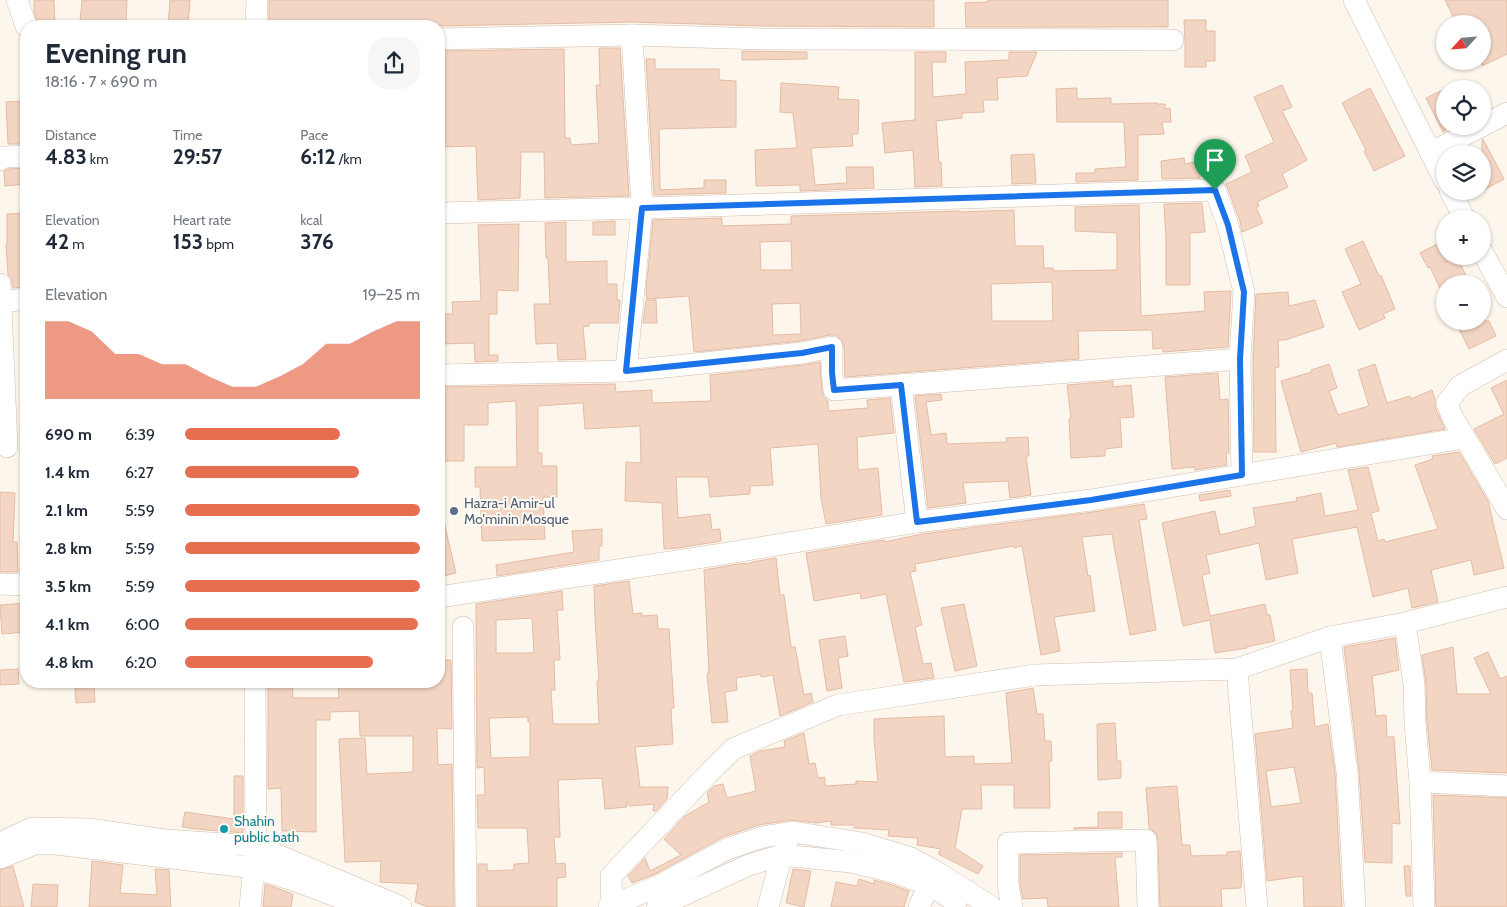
<!DOCTYPE html>
<meta charset="utf-8">
<style>
:root{--surface:#fff;--page:#f6f6f7;--text:#1f2937;--muted:#747a83;--accent:#e76f51}
body{margin:0;font-family:Cabin,sans-serif;background:var(--page);color:var(--text);height:100vh;display:flex;flex-direction:column;font-size:19px;white-space:nowrap}
*{box-sizing:border-box;margin:0}
p{font-size:16px;color:var(--muted)}
.icon{flex:none;width:28px;height:28px;fill:none;stroke:currentColor;stroke-width:2;stroke-linecap:round;stroke-linejoin:round}
.map{position:relative;flex:1;overflow:hidden}
.drawer{position:absolute;left:20px;top:20px;width:425px;height:668px;display:flex;flex-direction:column;background:var(--surface);border-radius:20px;box-shadow:0 1px 4px #0004}
.drawer>*{flex:none}
.needle{width:32px;rotate:244deg}
.controls{position:absolute;left:1436px;top:15px;display:grid;gap:10px}
.controls a{display:grid;place-items:center;width:55px;height:55px;border-radius:50%;background:var(--surface);box-shadow:0 1px 4px #0004;font-size:25px}
.pin{position:absolute;display:grid;place-items:center;width:42px;height:42px;color:#fff;margin:-51px -21px;border-radius:50% 50% 50% 0;rotate:-45deg;box-shadow:0 0 5px #0007}
.pin .icon{rotate:45deg}
.round{display:grid;place-items:center;flex:none;width:52px;height:52px;border-radius:20px;background:var(--page)}
.head{display:flex;align-items:center;justify-content:space-between;height:85px;padding:0 25px}
h1{font-size:28px;font-weight:700;line-height:38px}
.stats{display:grid;grid-template-columns:repeat(3,1fr);gap:8px;height:85px;padding:5px 25px}
.stats div{display:grid;align-content:center}
.stats b{font-size:21px;font-weight:700}
.stats small{font-size:14px;font-weight:400}
.stats p{font-size:14px}
.chart{height:140px;padding:10px 25px}
.chart p{display:flex;justify-content:space-between}
.chart svg{width:100%;height:90px;margin-top:5px;fill:var(--accent);opacity:.7}
ul{padding:0 25px;list-style:none;font-size:16px}
li{display:grid;grid-template-columns:80px 60px 1fr;align-items:center;height:38px}
li i{height:12px;border-radius:6px;background:var(--accent)}
.map>svg:first-child{display:block}
</style>
<div class="map">
<svg width="1507" height="907" viewBox="0 0 1507 907">
<rect width="100%" height="100%" fill="#fdf6ec"/>
<g fill="#f3d5c3" stroke="#e6bba3" fill-rule="evenodd">
<polygon points="34,0 54,0 55,24 38,24 34,12"/>
<polygon points="82,0 127,0 126,26 107,25 108,24 80,21"/>
<polygon points="170,0 190,0 188,26 168,26"/>
<polygon points="269,0 934,0 934,27 763,26 632,22 439,26 300,24 300,26 269,24"/>
<polygon points="988,0 1168,0 1168,27 966,27 965,3 988,2"/>
<polygon points="1445,0 1507,0 1507,54 1482,66 1482,24 1457,24"/>
<polygon points="1184,20 1206,20 1206,31 1215,31 1215,61 1206,61 1206,67 1185,67 1185,40"/>
<polygon points="599,48 620,48 629,196 545,198 544,152 521,152 520,198 478,200 476,146 439,147 439,51 564,49 565,138 570,138 571,145 599,143 596,85 600,85"/>
<polygon points="742,51 807,52 807,59 742,60"/>
<polygon points="915,52 946,52 946,62 932,62 933,97 966,94 965,62 1009,60 1009,52 1037,52 1027,76 997,78 998,100 983,100 984,112 962,113 962,118 936,121 939,162 941,162 942,186 915,187 913,150 885,153 882,123 915,120"/>
<polygon points="646,59 655,59 655,69 719,69 719,80 736,81 736,127 659,129 660,190 704,188 704,180 726,180 726,193 654,195"/>
<polygon points="781,83 839,87 838,99 859,100 858,134 852,134 853,146 811,148 815,185 847,183 846,167 873,167 874,188 800,191 800,185 756,186 755,150 797,148 793,113 780,112"/>
<polygon points="1282,85 1292,107 1282,111 1307,160 1282,174 1288,187 1257,202 1259,206 1256,207 1263,223 1242,232 1240,221 1226,184 1252,172 1245,156 1274,142 1254,97"/>
<polygon points="1077,88 1077,99 1111,98 1111,104 1157,103 1157,104 1165,104 1165,109 1170,108 1171,122 1162,122 1164,134 1138,135 1138,180 1076,182 1076,173 1095,173 1095,169 1126,167 1124,122 1057,122 1056,89"/>
<polygon points="1370,88 1405,156 1374,171 1364,151 1366,150 1342,103"/>
<polygon points="1445,89 1445,131 1443,132 1426,98"/>
<polygon points="26,101 26,144 8,144 6,102"/>
<polygon points="1483,139 1504,179 1482,191 1482,140"/>
<polygon points="1034,154 1036,183 1012,184 1011,155"/>
<polygon points="1184,158 1185,164 1199,161 1200,178 1162,179 1161,161"/>
<polygon points="26,168 26,184 5,186 4,171 8,169"/>
<polygon points="1202,203 1205,232 1190,233 1190,285 1166,285 1166,239 1164,204"/>
<path d="M1139 205 1141 316 1205 311 1204 292 1231 291 1228 347 1163 352V348L1153 349 1152 330 1078 331 1079 359 845 377 844 346 842 340 836 335H830L800 341 694 352 689 296 647 299 646 291 653 220 722 218V226L791 224V216L960 211V212L1014 210 1015 246H1043L1044 268H1053V271L1117 270V233L1075 231V207ZM791 241 792 270H761L760 242ZM1052 282 1053 321H992L991 284ZM800 303 801 334 773 335 772 304Z"/>
<polygon points="26,213 26,287 13,288 11,278 8,275 6,244 7,244 7,214"/>
<polygon points="615,221 615,235 593,235 593,222"/>
<polygon points="566,222 566,262 607,261 607,284 617,284 617,300 620,300 618,323 589,323 589,326 583,327 586,359 558,360 557,343 536,344 534,304 550,304 548,258 546,258 545,223"/>
<polygon points="519,224 518,291 497,290 497,314 489,314 489,355 498,355 498,361 475,362 474,343 439,344 439,314 453,314 452,302 481,301 478,225"/>
<polygon points="1445,240 1445,262 1457,257 1470,284 1445,284 1445,299 1430,267 1428,268 1420,253"/>
<polygon points="1363,241 1379,276 1381,275 1395,309 1383,314 1385,318 1359,330 1342,292 1361,284 1345,249"/>
<polygon points="1288,292 1289,306 1315,300 1324,327 1285,340 1278,340 1279,367 1275,368 1276,452 1254,452 1253,359 1256,294"/>
<polygon points="646,300 656,300 657,323 643,323"/>
<polygon points="1455,321 1489,321 1496,336 1469,349"/>
<polygon points="820,362 822,391 824,397 828,401 828,411 868,408 867,400 890,398 894,433 857,437 858,470 878,468 882,515 826,524 821,498 818,444 770,448 773,485 750,486 750,494 710,497 708,477 676,477 678,518 710,514 712,530 720,529 721,541 678,548 664,549 662,503 625,501 626,462 641,463 640,426 585,429 583,403 538,406 538,453 542,453 542,466 557,466 557,497 543,497 545,539 482,541 480,487 475,487 475,467 517,467 516,401 488,403 488,425 464,425 464,461 439,461 439,387 615,384 616,392 652,390 652,403 711,401 710,375 803,365"/>
<polygon points="1329,364 1337,388 1329,391 1338,415 1369,406 1358,370 1375,364 1387,403 1410,396 1411,399 1432,390 1435,399 1435,407 1445,429 1337,447 1336,443 1301,452 1281,381 1312,372 1311,370"/>
<polygon points="1218,373 1220,400 1228,399 1229,453 1226,453 1227,465 1195,470 1195,467 1172,469 1165,377"/>
<polygon points="1507,380 1507,458 1495,464 1474,429 1504,414 1491,388"/>
<polygon points="1113,381 1113,387 1131,385 1134,417 1120,418 1122,447 1105,449 1105,456 1071,458 1069,419 1071,418 1067,385"/>
<polygon points="941,394 942,400 926,402 931,435 946,433 947,444 1007,442 1006,438 1028,437 1029,456 1026,456 1031,495 1010,498 1008,481 963,483 966,503 928,508 915,396"/>
<polygon points="1459,452 1488,501 1504,568 1474,575 1471,560 1431,570 1438,602 1412,608 1408,588 1373,597 1357,527 1292,539 1298,573 1266,580 1259,543 1206,555 1210,573 1202,575 1210,616 1265,604 1267,615 1270,615 1275,641 1246,647 1247,648 1215,653 1210,620 1183,626 1162,523 1215,511 1220,535 1256,526 1253,508 1297,501 1296,498 1321,493 1325,516 1358,510 1348,470 1368,467 1379,511 1371,513 1378,541 1384,539 1385,542 1438,529 1415,465 1433,459 1432,456"/>
<polygon points="1230,490 1231,496 1200,501 1199,495"/>
<polygon points="0,492 15,493 13,542 17,542 18,572 0,572"/>
<polygon points="1144,504 1147,519 1139,520 1156,630 1130,635 1112,534 1082,537 1088,576 1090,575 1095,611 1054,617 1060,651 1041,655 1022,546 1014,548 1013,546 915,564 916,571 910,572 922,625 915,627 923,664 931,663 934,678 904,682 886,594 861,599 860,593 814,601 806,553 884,540 885,542 922,534 1093,512"/>
<polygon points="444,522 456,573 439,577 439,523"/>
<polygon points="602,529 602,546 599,546 599,560 497,576 496,565 574,552 572,531"/>
<polygon points="776,558 780,595 784,595 791,647 795,647 804,695 811,693 813,702 780,716 773,675 761,677 761,674 736,678 737,690 725,692 728,722 712,723 707,674 709,673 704,570 738,564 752,563 752,562"/>
<path d="M629 581 633 614 642 613V616L657 615 658 629H669L674 708H671L673 744 635 747 640 787H668L667 799 656 811H653L654 804 630 806 626 802 627 807 605 809 602 778 558 780 560 837H554L556 864 565 863 566 877 557 878V907H478V864H487V871L514 870V864L529 863 527 828H478L477 795H485L484 767 477 768 476 604 562 591 563 610H557L560 660H554L555 690H551L553 724H599L597 681H599L595 619 594 586ZM532 618 534 653H496V620ZM528 717V722H530V757L491 758 489 718Z"/>
<polygon points="26,603 26,632 2,634 0,605"/>
<polygon points="964,604 977,666 955,671 941,608"/>
<polygon points="845,636 848,656 838,658 842,688 827,691 819,640"/>
<polygon points="1395,638 1399,670 1372,676 1376,716 1386,715 1387,737 1394,737 1400,824 1392,823 1392,863 1365,862 1359,770 1344,647"/>
<polygon points="1453,647 1457,694 1491,694 1474,658 1488,652 1500,679 1507,676 1507,773 1432,770 1427,722 1426,684 1422,655"/>
<polygon points="439,660 451,660 452,729 437,728 438,765 452,764 454,907 428,907 415,902 418,884 380,882 381,861 345,862 339,739 365,738 367,774 413,772 413,736 360,736 359,711 330,712 330,720 316,720 316,832 282,831 281,788 268,789 268,681 292,681 293,698 339,698 338,683 361,681 439,681"/>
<polygon points="18,669 19,684 0,685 0,670"/>
<path d="M1307 669 1308 693H1312L1315 727 1328 724 1335 773 1342 907H1304L1303 876 1267 881 1255 734 1293 728 1291 711H1293L1290 670ZM1294 767 1301 803 1271 807 1266 771Z"/>
<polygon points="94,687 95,702 76,703 75,688"/>
<polygon points="1033,688 1037,714 1043,714 1045,741 1051,741 1052,761 1049,761 1050,808 1014,808 1014,785 981,785 982,809 962,809 955,848 983,866 978,874 938,854 941,849 917,845 918,838 888,836 889,830 854,828 854,825 831,825 831,821 816,823 791,820 759,825 723,837 653,875 632,883 628,876 645,858 650,871 681,855 664,839 685,816 709,802 707,793 714,786 723,784 727,798 756,791 750,756 760,751 785,747 784,741 804,733 809,764 815,763 818,778 825,777 825,786 856,784 856,781 878,782 874,739 874,719 944,716 945,757 974,756 974,764 1012,763 1006,693"/>
<polygon points="1115,723 1117,761 1121,761 1121,778 1098,780 1097,724"/>
<polygon points="234,776 243,776 243,833 196,829 182,827 185,812 234,819"/>
<polygon points="1177,786 1182,845 1190,845 1191,856 1227,855 1227,852 1240,851 1242,883 1241,884 1241,888 1221,889 1222,907 1160,907 1158,840 1156,833 1149,828 1146,788"/>
<polygon points="1433,795 1507,798 1507,907 1436,907"/>
<polygon points="1098,812 1122,812 1122,828 1074,829 1074,828 1098,827"/>
<polygon points="1122,853 1122,857 1115,857 1119,907 1048,907 1047,898 1023,899 1020,884 1020,855"/>
<polygon points="92,861 123,865 120,893 157,895 155,869 169,870 171,907 89,907"/>
<polygon points="13,866 24,907 0,907 0,870"/>
<polygon points="1404,866 1410,866 1411,896 1406,896"/>
<polygon points="793,869 811,871 804,907 786,903"/>
<polygon points="859,879 874,884 874,880 889,884 909,891 904,907 831,907 836,882 857,886"/>
<polygon points="33,884 58,885 57,907 31,907"/>
<polygon points="265,884 293,894 291,907 263,907"/>
</g>
<g fill="none" stroke-linecap="round" stroke-linejoin="round">
<defs>
<g id="minor">
<polyline points="17,0 26,26"/>
<polyline points="1354,0 1445,181"/>
<polyline points="256,26 257,0"/>
<polyline points="439,39 632,35 763,39 1173,40"/>
<polyline points="1482,126 1507,113"/>
<polyline points="1430,153 1482,126"/>
<polyline points="0,160 4,157 26,156"/>
<polyline points="1450,191 1465,219"/>
<polyline points="439,213 642,208 1215,190 1228,225 1244,292 1240,359 1242,475"/>
<polyline points="1482,251 1507,297"/>
<polyline points="0,284 7,447"/>
<polyline points="0,302 26,299"/>
<polyline points="1507,360 1460,386 1447,403 1452,416 1507,509"/>
<polyline points="626,371 642,208 632,35"/>
<polyline points="439,375 626,371 802,353 832,347 832,373 834,390 1240,359"/>
<polyline points="901,385 917,522"/>
<polyline points="0,584 26,585"/>
<polyline points="439,597 710,556 917,522 1091,500 1464,438"/>
<polyline points="1405,623 1414,684 1415,723 1420,782 1424,907"/>
<polyline points="463,627 466,907"/>
<polyline points="1330,637 1347,772 1355,907"/>
<polyline points="1237,669 1257,907"/>
<polyline points="1420,782 1507,786"/>
<polyline points="0,843 32,828 89,829 165,840 256,846 401,907"/>
<polyline points="0,858 35,844 56,844 255,868 293,880 365,907"/>
<polyline points="612,906 611,876 708,774 733,749 838,705 1035,675 1237,669 1330,637 1405,623 1507,597"/>
<polyline points="250,907 256,846 255,681"/>
<polyline points="609,907 658,886 727,849 763,837 793,832 862,843 911,858 935,871 992,907"/>
<polyline points="657,907 749,865 782,855 851,862 893,872 930,885 956,902"/>
<polyline points="768,907 782,855 787,845"/>
<polyline points="919,907 934,873"/>
<polyline points="1012,907 1008,885 1008,843 1146,840 1148,907"/>
</g>
</defs>
<use href="#minor" stroke="#d1beb0" stroke-width="22"/>
<use href="#minor" stroke="#fff" stroke-width="21"/>
</g>
<g fill="none" stroke-linecap="round" stroke-linejoin="round">
<defs>
<polygon id="route" points="1215,190 1228,225 1244,292 1240,359 1242,475 1091,500 917,522 901,385 834,390 832,373 832,347 802,353 626,371 642,208"/>
</defs>
<use href="#route" stroke="#fff" stroke-width="10"/>
<use href="#route" stroke="#1a73e8" stroke-width="6"/>
</g>
<circle fill="#5c6f8a" stroke="#fffaf3" stroke-width="2" cx="454" cy="511" r="5"/>
<circle fill="#0f9aa8" stroke="#fffaf3" stroke-width="2" cx="224" cy="829" r="5"/>
<g text-anchor="middle" stroke-width="4" stroke-linejoin="round" paint-order="stroke">
<g font-size="14" fill="#4e5e75" stroke="#fffaf3" text-anchor="start">
<text x="464" y="508">Hazra-i Amir-ul<tspan x="464" dy="16">Mo'minin Mosque</tspan></text>
</g>
<g font-size="14" fill="#0d838f" stroke="#fffaf3" text-anchor="start">
<text x="234" y="826">Shahin<tspan x="234" dy="16">public bath</tspan></text>
</g>
</g>
</svg>
<div class="controls">
<a><svg class="needle" viewBox="-14 -14 28 28"><path d="M0-13l5 13h-10z" fill="#e53935"/><path d="M0 13l5-13h-10z" fill="#747a83"/></svg></a>
<a><svg class="icon" aria-label="locate" viewBox="0 0 24 24"><circle cx="12" cy="12" r="6"/><path d="M12 2v4M12 18v4M2 12h4M18 12h4"/></svg></a>
<a><svg class="icon" aria-label="layers" viewBox="0 0 24 24"><path d="M12 4l9 5-9 5-9-5zM3 14l9 5 9-5"/></svg></a>
<a>+</a>
<a>−</a>
</div>
<div class="pin" style="left:1215px;top:190px;background:#1e9e55"><svg class="icon" aria-label="arrive" viewBox="0 0 24 24"><path d="M6 21V4h12l-3 4 3 4H6"/></svg></div>
<section class="drawer">
<div class="head"><div><h1>Evening run</h1><p>18:16 · 7 × 690 m</p></div><a class="round"><svg class="icon" aria-label="share" viewBox="0 0 24 24"><path d="M12 15V3M7 8l5-5 5 5M5 13v7h14v-7"/></svg></a></div>
<div class="stats">
<div><p>Distance</p><b>4.83<small> km</small></b></div>
<div><p>Time</p><b>29:57</b></div>
<div><p>Pace</p><b>6:12<small> /km</small></b></div>
</div>
<div class="stats">
<div><p>Elevation</p><b>42<small> m</small></b></div>
<div><p>Heart rate</p><b>153<small> bpm</small></b></div>
<div><p>kcal</p><b>376</b></div>
</div>
<div class="chart"><p><span>Elevation</span>19–25 m</p>
<svg viewBox="0 0 160 44" preserveAspectRatio="none"><path d="M0 44V6L10 6L20 11L30 22L40 22L50 27L60 27L70 33L80 38L90 38L100 33L110 27L120 17L130 17L140 11L150 6L160 6V44z"/></svg>
</div>
<ul>
<li><b>690 m</b>6:39<i style="width:66%"></i></li>
<li><b>1.4 km</b>6:27<i style="width:74%"></i></li>
<li><b>2.1 km</b>5:59<i style="width:100%"></i></li>
<li><b>2.8 km</b>5:59<i style="width:100%"></i></li>
<li><b>3.5 km</b>5:59<i style="width:100%"></i></li>
<li><b>4.1 km</b>6:00<i style="width:99%"></i></li>
<li><b>4.8 km</b>6:20<i style="width:80%"></i></li>
</ul>
</section>
</div>
